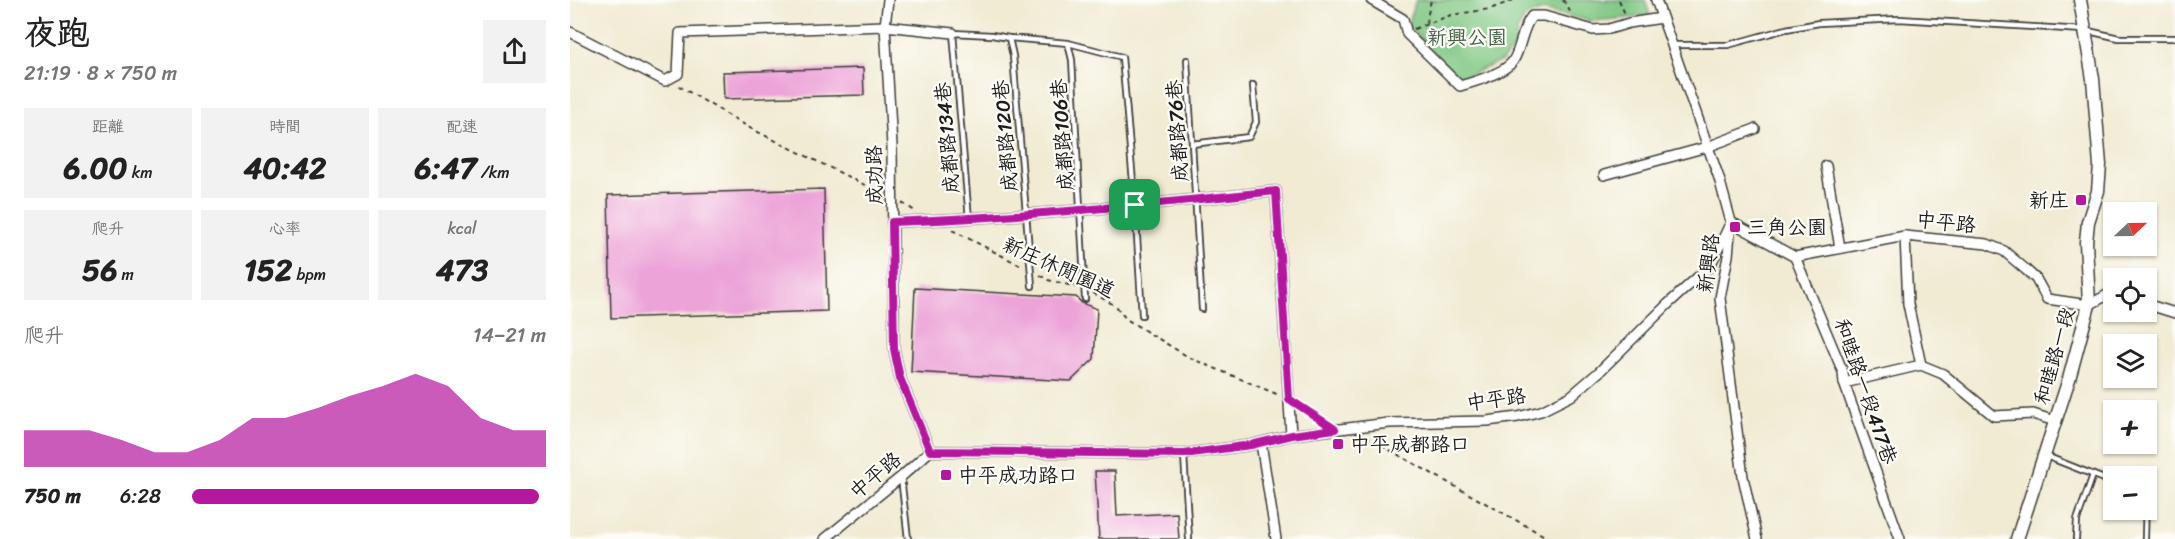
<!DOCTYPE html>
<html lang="zh-TW">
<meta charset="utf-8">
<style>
:root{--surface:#fff;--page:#f2f2f2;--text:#222;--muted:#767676;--accent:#b5179e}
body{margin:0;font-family:Sriracha,"LXGW WenKai TC",sans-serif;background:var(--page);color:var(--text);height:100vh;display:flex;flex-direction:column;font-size:22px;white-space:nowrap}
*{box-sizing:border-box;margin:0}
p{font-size:20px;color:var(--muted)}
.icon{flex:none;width:33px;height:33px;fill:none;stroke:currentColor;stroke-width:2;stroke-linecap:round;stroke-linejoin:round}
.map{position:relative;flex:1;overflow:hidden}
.side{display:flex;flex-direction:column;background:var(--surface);width:570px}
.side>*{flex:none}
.needle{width:39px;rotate:68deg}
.tools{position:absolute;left:1533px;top:202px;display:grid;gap:12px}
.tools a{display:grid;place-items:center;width:54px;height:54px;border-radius:0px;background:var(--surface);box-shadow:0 2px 4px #0004;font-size:30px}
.pin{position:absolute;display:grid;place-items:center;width:51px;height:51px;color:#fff;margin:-26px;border-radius:12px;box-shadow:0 3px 9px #0006}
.round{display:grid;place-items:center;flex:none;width:63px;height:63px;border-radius:0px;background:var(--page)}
.headline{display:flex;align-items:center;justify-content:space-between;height:102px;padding:0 24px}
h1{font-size:33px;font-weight:700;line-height:45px}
.figures{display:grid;grid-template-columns:repeat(3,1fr);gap:9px;height:102px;padding:6px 24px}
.figures div{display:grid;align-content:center;border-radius:0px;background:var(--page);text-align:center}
.figures b{font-size:30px;font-weight:700}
.figures small{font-size:16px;font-weight:400}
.figures p{font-size:16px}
.chart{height:168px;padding:12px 24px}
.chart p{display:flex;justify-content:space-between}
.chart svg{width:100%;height:108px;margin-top:6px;fill:var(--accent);opacity:.7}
ul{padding:0 24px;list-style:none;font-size:20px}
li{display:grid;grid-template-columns:96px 72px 1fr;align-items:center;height:45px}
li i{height:15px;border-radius:8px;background:var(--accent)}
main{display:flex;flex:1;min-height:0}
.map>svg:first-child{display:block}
</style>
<main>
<section class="side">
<div class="headline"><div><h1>夜跑</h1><p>21:19 · 8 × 750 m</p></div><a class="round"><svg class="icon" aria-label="share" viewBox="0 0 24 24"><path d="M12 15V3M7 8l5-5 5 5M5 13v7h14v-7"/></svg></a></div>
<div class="figures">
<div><p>距離</p><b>6.00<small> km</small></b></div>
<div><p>時間</p><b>40:42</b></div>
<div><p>配速</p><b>6:47<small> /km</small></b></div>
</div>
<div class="figures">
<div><p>爬升</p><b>56<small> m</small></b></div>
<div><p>心率</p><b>152<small> bpm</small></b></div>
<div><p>kcal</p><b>473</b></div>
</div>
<div class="chart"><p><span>爬升</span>14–21 m</p>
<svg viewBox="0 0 160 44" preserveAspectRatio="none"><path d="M0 44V29L10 29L20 29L30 33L40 38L50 38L60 33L70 24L80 24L90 20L100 15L110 11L120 6L130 11L140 24L150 29L160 29V44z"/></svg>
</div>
<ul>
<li><b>750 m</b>6:28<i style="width:98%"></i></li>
</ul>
</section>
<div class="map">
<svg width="1605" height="539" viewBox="0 0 1605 539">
<rect width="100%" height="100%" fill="#fdfcf7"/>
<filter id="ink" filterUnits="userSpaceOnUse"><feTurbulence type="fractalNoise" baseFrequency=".0167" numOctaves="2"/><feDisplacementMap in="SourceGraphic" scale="12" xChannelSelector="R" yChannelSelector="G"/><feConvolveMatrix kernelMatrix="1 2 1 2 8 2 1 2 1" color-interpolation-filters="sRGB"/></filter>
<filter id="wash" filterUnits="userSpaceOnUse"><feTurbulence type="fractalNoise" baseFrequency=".008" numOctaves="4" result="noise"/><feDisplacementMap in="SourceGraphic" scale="24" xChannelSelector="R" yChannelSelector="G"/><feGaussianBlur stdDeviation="1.35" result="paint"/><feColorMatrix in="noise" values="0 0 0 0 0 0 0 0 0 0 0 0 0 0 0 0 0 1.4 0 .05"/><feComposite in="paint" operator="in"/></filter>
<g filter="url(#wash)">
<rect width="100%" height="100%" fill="#f1ebd3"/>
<polygon fill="#7fc783" stroke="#4e7250" stroke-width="1.5" points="846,0 1075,0 1080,16 1022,21 972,10 955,17 947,31 946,45 932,61 889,79 837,25"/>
<g id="blocks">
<g fill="#eca3d8">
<polygon points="293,68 294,95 154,99 153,72"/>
<polygon points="254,189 257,311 41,318 38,195"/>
<polygon points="345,288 506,297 512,303 527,309 524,359 501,381 341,372"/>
<polygon points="525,471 545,471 547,516 607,513 609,539 529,539"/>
</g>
</g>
</g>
<g filter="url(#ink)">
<use href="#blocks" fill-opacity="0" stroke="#3c3b37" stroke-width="1.5"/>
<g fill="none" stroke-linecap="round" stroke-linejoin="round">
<defs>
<g id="service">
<polyline points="439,38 443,56 462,286"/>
<polyline points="498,43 502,60 515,299"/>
<polyline points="1101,45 1158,45 1216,29 1249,23 1329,19 1514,30 1549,38 1605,38"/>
<polyline points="617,60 632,309"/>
<polyline points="622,144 679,137 686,122 683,85"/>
<polyline points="399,219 383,33 422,35 439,38 498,43 552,57 565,205 572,315"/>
<polyline points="614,455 619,539"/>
<polyline points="1476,456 1544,483"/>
<polyline points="331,477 338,539"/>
<polyline points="1506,539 1507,520 1523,475"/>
<polyline points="1575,539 1576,496"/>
</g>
<g id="minor">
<polyline points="318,0 315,26 322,146 324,349 330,378 360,451"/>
<path d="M801 0 833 19 837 34 890 86C904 82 935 73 943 61 952 47 951 29 962 16H974L1023 30 1039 29 1059 23 1092 18"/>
<polyline points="1086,0 1149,178 1161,222 1158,256 1150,298 1173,477 1187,539"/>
<polyline points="0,32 95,81 108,74 110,33 315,26 383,33"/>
<polyline points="1256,166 1270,248"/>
<polyline points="1034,175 1137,147 1185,129"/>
<path d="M322 222C450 217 578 205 706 191L721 435"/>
<polyline points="1161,222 1225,257 1335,236 1417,244 1434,251 1455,269 1466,279 1477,299 1519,305 1537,295 1544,296"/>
<polyline points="1335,236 1338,304 1351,365"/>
<polyline points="1225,257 1273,372 1274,383 1330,539"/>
<polyline points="1576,304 1605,313"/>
<polyline points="1274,383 1351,365 1373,374 1424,416 1463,414 1485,421"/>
<polyline points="691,443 706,539"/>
<polyline points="255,539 331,477 360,451 614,454 681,445 721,435 819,423 917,421 948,417 971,411 1001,396 1029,372 1098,304 1140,266 1161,222"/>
</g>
<polyline id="tertiary" points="1447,539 1499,379 1519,305 1516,242 1518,222 1528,191 1530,165 1523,79 1510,0"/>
</defs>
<use href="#service" stroke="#3c3b37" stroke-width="8"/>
<use href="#minor" stroke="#3c3b37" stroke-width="12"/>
<use href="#tertiary" stroke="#3c3b37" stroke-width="15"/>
<g stroke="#3c3b37" stroke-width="2" stroke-dasharray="4.5 4.5" stroke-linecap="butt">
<polyline points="993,0 1001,13"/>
<polyline points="1049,0 1055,14"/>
<polyline points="856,23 861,0"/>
<polyline points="844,29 881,15 920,9 944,0"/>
<polyline points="109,86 180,128 313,194"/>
<polyline points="332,203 345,211"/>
<polyline points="382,230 452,266"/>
<polyline points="470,275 478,280 507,287"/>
<polyline points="523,293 546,306 556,319 620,358 709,395"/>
<polyline points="729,406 752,421"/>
<polyline points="796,437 980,539"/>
</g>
<use href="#service" stroke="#fff" stroke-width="4.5"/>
<use href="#minor" stroke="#fff" stroke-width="9"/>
<use href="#tertiary" stroke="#fff" stroke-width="12"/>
</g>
</g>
<g fill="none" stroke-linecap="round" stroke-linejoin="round" filter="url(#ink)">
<defs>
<path id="route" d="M706 191 719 399 765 429 722 435 681 445 614 454 360 451 330 378 324 349 322 222C450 217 578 205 706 191Z"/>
</defs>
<use href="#route" stroke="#fff" stroke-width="12"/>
<use href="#route" stroke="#b5179e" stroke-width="8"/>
</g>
<g fill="#b5179e" stroke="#fdfcf7" stroke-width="2">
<rect x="1505" y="194" width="12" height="12" rx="3"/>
<rect x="1159" y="221" width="12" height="12" rx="3"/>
<rect x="762" y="438" width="12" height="12" rx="3"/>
<rect x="370" y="469" width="12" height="12" rx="3"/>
</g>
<g text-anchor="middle" stroke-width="4.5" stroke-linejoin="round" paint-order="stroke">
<g font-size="20" fill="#446045" stroke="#fdfcf7">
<text x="897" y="44">新興公園</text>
</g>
<g font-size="20" fill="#1c1c1c" stroke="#fdfcf7">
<text transform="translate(607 131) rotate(-94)" y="7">成都路76巷</text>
<text transform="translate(492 135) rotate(-94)" y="7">成都路106巷</text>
<text transform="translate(435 136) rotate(-95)" y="7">成都路120巷</text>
<text transform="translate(377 138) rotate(-95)" y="7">成都路134巷</text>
<text transform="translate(304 175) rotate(-91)" y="7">成功路</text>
<text transform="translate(1376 222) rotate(6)" y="7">中平路</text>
<text transform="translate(1138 263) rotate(-83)" y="7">新興路</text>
<text transform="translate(489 267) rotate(24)" y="7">新庄休閒園道</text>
<text transform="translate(1484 356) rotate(-74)" y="7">和睦路一段</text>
<text transform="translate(1296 391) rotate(71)" y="7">和睦路一段417巷</text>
<text transform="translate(926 399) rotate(-8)" y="7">中平路</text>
<text transform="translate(305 475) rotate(-40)" y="7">中平路</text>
</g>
<g font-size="20" fill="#1c1c1c" stroke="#fdfcf7" text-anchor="start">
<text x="1499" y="207" text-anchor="end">新庄</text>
<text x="1177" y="234">三角公園</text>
<text x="780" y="451">中平成都路口</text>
<text x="388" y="482">中平成功路口</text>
</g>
</g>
</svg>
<div class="tools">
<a><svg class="needle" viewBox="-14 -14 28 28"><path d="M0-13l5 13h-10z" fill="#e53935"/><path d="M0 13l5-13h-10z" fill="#767676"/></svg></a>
<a><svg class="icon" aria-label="locate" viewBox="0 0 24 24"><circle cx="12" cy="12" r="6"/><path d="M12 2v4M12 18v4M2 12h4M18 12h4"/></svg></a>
<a><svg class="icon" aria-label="layers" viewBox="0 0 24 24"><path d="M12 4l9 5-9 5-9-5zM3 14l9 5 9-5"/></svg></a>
<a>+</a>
<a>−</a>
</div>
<div class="pin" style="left:565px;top:205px;background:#1e9e55"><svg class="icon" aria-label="arrive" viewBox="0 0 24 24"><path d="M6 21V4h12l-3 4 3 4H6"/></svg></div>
</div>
</main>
